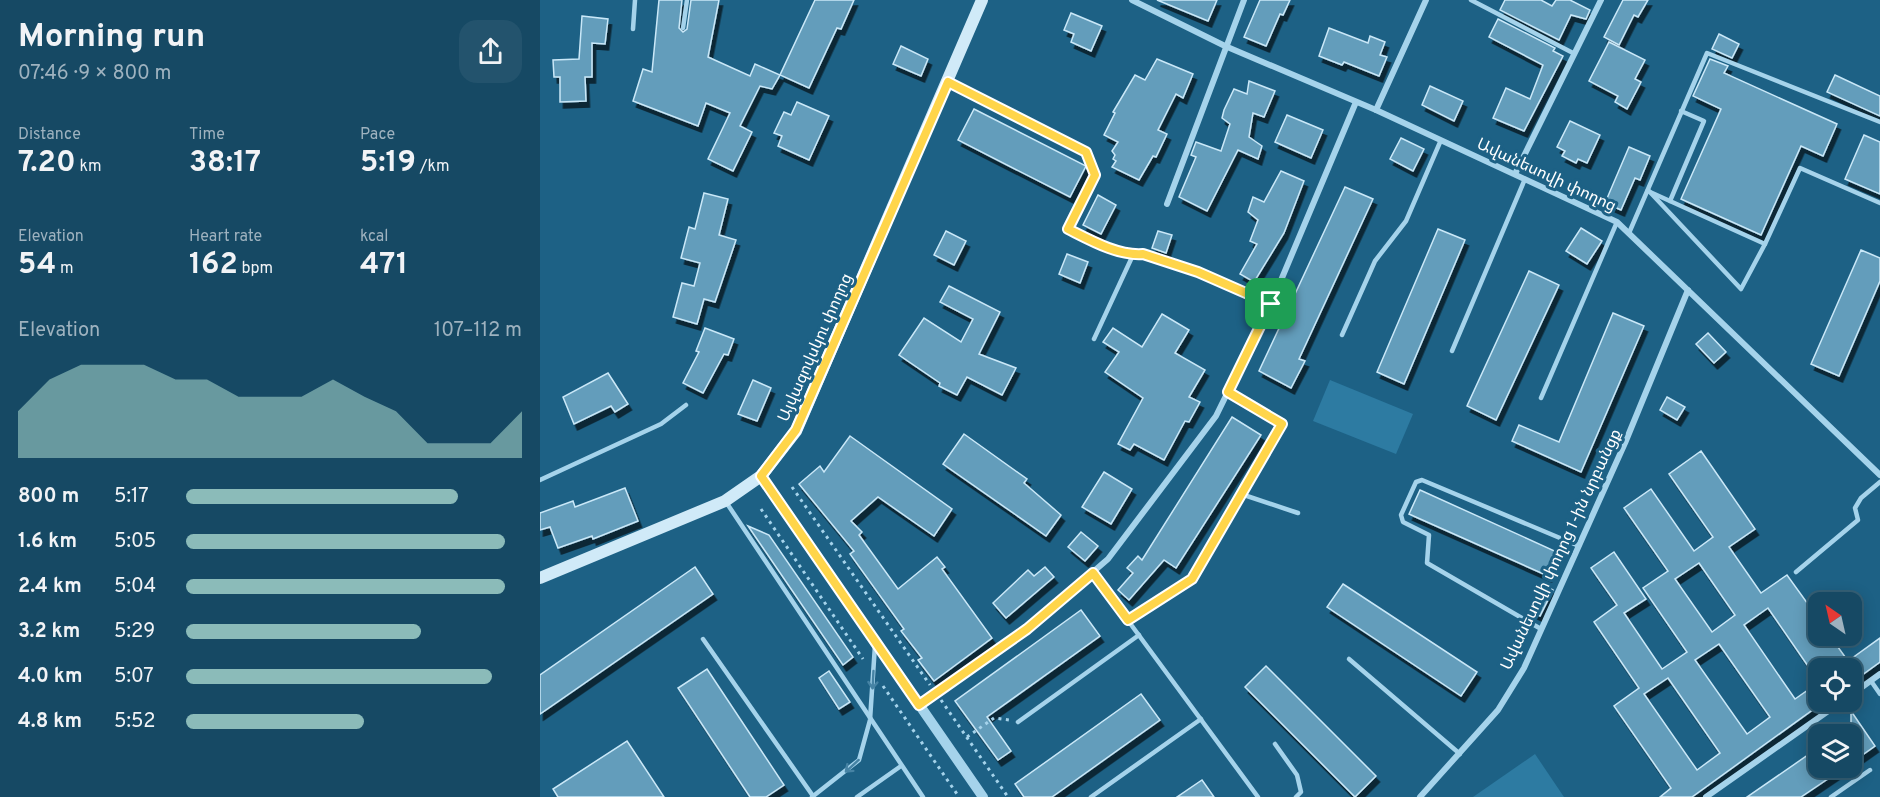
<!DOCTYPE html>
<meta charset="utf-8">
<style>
:root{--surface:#164964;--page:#23536d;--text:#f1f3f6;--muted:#9eb2bf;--line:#356178;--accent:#8bbbb9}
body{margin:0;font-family:Overpass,"Noto Sans Armenian",sans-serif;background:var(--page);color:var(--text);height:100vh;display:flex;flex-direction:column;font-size:22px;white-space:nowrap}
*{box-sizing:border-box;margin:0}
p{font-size:20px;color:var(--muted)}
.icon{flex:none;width:33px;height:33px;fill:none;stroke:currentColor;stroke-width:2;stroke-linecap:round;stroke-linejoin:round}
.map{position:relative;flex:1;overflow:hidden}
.drawer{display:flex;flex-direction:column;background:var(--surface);width:540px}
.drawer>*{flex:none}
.needle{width:39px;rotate:326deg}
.fabs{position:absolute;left:1268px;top:592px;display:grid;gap:12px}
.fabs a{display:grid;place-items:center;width:54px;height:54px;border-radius:12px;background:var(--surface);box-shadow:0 3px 15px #0003,0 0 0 2px var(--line);font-size:30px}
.pin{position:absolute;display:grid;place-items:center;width:51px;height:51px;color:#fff;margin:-26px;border-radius:12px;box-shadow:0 3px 9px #0006}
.round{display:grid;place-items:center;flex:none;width:63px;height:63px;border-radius:18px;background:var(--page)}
.headline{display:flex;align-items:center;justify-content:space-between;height:102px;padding:0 18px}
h1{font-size:33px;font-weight:700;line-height:45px}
.metrics{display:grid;grid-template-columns:repeat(3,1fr);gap:9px;height:102px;padding:6px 18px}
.metrics div{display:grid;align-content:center}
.metrics b{font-size:30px;font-weight:700}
.metrics small{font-size:16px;font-weight:400}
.metrics p{font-size:16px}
.chart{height:168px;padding:12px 18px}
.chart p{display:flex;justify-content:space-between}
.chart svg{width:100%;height:108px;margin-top:6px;fill:var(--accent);opacity:.7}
ul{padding:0 18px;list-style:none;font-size:20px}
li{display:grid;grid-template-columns:96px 72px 1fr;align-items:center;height:45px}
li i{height:15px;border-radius:8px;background:var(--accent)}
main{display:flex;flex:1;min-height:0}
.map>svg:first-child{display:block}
</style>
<main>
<section class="drawer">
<div class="headline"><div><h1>Morning run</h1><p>07:46 · 9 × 800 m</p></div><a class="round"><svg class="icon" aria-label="share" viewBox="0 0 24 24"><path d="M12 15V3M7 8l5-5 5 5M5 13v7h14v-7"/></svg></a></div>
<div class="metrics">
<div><p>Distance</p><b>7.20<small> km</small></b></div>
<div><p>Time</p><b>38:17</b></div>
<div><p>Pace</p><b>5:19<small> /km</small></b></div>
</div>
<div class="metrics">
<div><p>Elevation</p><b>54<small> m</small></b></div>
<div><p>Heart rate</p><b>162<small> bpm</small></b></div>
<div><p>kcal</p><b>471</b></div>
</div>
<div class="chart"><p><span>Elevation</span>107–112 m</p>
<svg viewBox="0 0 160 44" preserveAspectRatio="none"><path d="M0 44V25L10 12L20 6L30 6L40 6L50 12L60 12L70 19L80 19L90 19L100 12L110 19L120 25L130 38L140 38L150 38L160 25V44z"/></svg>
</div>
<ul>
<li><b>800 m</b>5:17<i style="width:81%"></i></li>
<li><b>1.6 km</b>5:05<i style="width:95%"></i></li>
<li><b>2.4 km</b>5:04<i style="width:95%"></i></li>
<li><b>3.2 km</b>5:29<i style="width:70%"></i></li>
<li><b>4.0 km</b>5:07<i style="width:91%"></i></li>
<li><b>4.8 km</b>5:52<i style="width:53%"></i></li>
</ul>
</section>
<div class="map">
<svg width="1340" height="797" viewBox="0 0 1340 797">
<defs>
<filter id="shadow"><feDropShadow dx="3.5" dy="6" stdDeviation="0" flood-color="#0009"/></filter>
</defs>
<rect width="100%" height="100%" fill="#1d6185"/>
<g fill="#2d7ba2">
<polygon points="790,380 873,414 856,454 773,421"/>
<polygon points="995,754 1024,797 933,797"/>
</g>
<g fill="#639dbb" stroke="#cae8f8" stroke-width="1.5" fill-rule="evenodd" filter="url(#shadow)">
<polygon points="119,0 142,0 139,28 143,32 147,29 151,0 179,0 168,57 210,76 215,64 240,75 232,89 220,86 200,126 212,132 193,171 168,159 190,113 166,103 158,126 93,101 103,69 112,72"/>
<polygon points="275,0 314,0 301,29 297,28 269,88 240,75"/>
<polygon points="617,0 677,0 668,21"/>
<polygon points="720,0 750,0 743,15 740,14 726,46 704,37"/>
<polygon points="965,0 1001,0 1012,6 1016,0 1030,0 1050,10 1046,19 1031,15 1019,40 960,10"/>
<polygon points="1083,0 1108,0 1098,17 1094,15 1079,45 1064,37"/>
<polygon points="531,13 562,26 551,51 531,42 534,34 524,30"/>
<polygon points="42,16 68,19 65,44 52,43 52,77 45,77 46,101 20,102 20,77 14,77 13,60 39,59"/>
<polygon points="958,19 1015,48 1013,51 1023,56 984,131 953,118 966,88 990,99 1003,65 949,37"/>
<polygon points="789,28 828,43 830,36 845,42 840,55 847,57 839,76 804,62 802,65 779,56"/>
<polygon points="1179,34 1199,44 1192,58 1172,49"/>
<polygon points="1069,42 1105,60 1095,79 1101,82 1087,109 1075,102 1078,96 1049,81"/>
<polygon points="361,46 388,59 381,76 353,64"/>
<polygon points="617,59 653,74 643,98 636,94 618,130 627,134 616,157 613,156 599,180 572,167 576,161 573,159 575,155 572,151 578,142 564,135 575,113 573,112 595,75 605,80"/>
<polygon points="1170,59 1188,66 1184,73 1297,124 1283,156 1261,146 1221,235 1141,199 1181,109 1153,96"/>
<polygon points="1295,75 1340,96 1340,116 1287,92"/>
<polygon points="709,81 735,91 724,117 713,113 709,137 722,146 718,159 698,150 667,211 639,197 656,157 651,155 656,142 681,151 690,124 682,118 684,110 694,89 707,94"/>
<polygon points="890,86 923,101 914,121 882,105"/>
<polygon points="257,102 289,116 269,160 238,146 242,136 234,133 244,112 251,115"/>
<polygon points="434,109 546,166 530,197 418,140"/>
<polygon points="747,115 783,130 771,158 735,142"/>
<polygon points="1030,121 1060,135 1047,163 1038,159 1036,163 1022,156 1025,151 1017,147"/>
<polygon points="1324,135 1340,142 1340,194 1305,179"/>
<polygon points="861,138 884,149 873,171 850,159"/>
<polygon points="1089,147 1110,156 1100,180 1095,178 1081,210 1065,203"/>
<polygon points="741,171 764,181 744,233 714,282 700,274 717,244 710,241 718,220 708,212 713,197 724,202"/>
<polygon points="805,187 833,199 759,359 765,361 751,388 719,371"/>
<polygon points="164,193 188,199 179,235 196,240 175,302 164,299 157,324 133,317 142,283 154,286 160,263 141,258 149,227 155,229"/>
<polygon points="558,195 576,205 561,234 543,225"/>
<polygon points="1041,228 1062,241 1047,264 1026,251"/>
<polygon points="898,229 925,240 864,384 837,372"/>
<polygon points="406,231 426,241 414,265 394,255"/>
<polygon points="618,231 632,235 626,253 612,248"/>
<polygon points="1321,250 1340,258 1340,281 1299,376 1271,364"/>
<polygon points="527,254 548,262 540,283 519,274"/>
<polygon points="989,271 1019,285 956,420 927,406"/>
<polygon points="409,286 460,312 439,354 476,368 462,395 427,377 417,395 399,386 400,383 359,355 384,318 421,342 433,319 400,302"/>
<polygon points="1073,313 1104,326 1041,472 972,441 979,425 1019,442"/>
<polygon points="622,314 649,330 635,353 665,370 649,397 660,402 649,422 645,421 624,460 594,444 590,450 578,444 603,398 565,372 579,352 563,342 573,328 602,347"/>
<polygon points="165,328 194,339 188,355 184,354 163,393 143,383 159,352 156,351"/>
<polygon points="1168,333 1186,352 1174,363 1156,344"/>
<polygon points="68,373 88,404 75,412 71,406 34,424 23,397"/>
<polygon points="213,380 231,388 217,421 198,414"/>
<polygon points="1127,397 1145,407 1137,420 1120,410"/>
<polygon points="692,417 721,435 636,568 624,560 589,600 578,590 593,573 587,568 598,556 602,560"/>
<polygon points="424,434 487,479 484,483 521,515 506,536 403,464"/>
<polygon points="310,436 412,509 394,536 338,497 311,521 322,532 319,535 358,589 397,557 405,567 402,569 452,638 394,681 378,660 382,658 361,631 364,629 310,554 314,551 259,484 280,466 284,472"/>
<path d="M1161 451 1215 529 1189 547 1221 593 1247 575 1278 618V636H1290L1308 661 1340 638V662L1311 683V669H1270L1228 608 1204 625 1255 699 1278 683V706L1152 797H1120L1131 788 1074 706 1099 688 1054 622 1077 605 1051 568 1074 552 1106 599 1084 613 1122 669 1147 652 1103 588 1128 571 1084 508 1111 489 1154 551 1173 537 1129 474ZM1159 563 1195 615 1172 632 1135 579ZM1179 644 1230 717 1207 734 1155 660ZM1128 678 1180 753 1157 770 1104 694Z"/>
<polygon points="564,472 592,489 571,524 542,507"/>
<polygon points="85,488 98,521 53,539 52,536 18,548 10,527 0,530 0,513 33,501 35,507"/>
<polygon points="880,490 1019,553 1008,576 869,514"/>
<polygon points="208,526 229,535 313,657 303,665"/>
<polygon points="541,532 558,546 545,561 528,547"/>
<polygon points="155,567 173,594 0,714 0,675"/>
<polygon points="505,567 514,577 466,618 453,603 488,570 494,576"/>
<polygon points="1001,583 1013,590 1000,616 988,610"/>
<polygon points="803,584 937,672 921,696 787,607"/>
<polygon points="541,610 560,636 447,717 471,751 458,760 415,701"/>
<polygon points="726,666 836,776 815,797 705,687"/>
<polygon points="167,669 244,785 226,797 210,797 138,688"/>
<polygon points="289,671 310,702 299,709 279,678"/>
<polygon points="601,694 620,720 512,797 484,797 475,784"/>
<polygon points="1311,711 1335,746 1311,763"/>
<polygon points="87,741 124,797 18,797 13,789"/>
<polygon points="1278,748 1278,768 1304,768 1261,797 1207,797"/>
<polygon points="662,780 674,797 637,797"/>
</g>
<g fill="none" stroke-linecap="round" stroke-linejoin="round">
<g stroke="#a5d3eb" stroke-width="3" stroke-dasharray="3 4.5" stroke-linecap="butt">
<polyline points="252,487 390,685"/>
<polyline points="221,509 323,659"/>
<polyline points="343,686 419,797"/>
<polyline points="401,700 468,797"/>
<polyline points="427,737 454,718 469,720"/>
</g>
<g stroke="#a5d3eb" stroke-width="4.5">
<polyline points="931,0 1033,53"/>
<polyline points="143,28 147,0"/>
<polyline points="93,29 95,0"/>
<path d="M408 82 546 152 555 175 528 229C550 240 578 256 603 254L658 272 731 304"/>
<polyline points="1108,190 1201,289 1225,244 1260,168 1340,203"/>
<polyline points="1110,192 1225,244"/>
<polyline points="1130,201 1164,121 1141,111"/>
<polyline points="1089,233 1167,53 1340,122"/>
<polyline points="802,335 835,261 866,221 901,140"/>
<polyline points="554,339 593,255"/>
<polyline points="912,351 985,179"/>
<polyline points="1001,398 1077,222"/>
<polyline points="0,480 121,424 146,405"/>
<polyline points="701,494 758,513"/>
<polyline points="186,502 383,797"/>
<polyline points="1256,572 1318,520 1315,508 1321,498 1340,482"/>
<polyline points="553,573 718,797"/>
<polyline points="588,620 652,579 742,424 688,391"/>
<polyline points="1001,629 887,563 889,535 863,522 861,515 876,482 882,480 1039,546"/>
<polyline points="163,639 273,796"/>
<polyline points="809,659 920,754"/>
<polyline points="1331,681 1340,694"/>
<polyline points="478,722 599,635"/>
<polyline points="735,744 757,775 761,792 756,797"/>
<polyline points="272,797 319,760 330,720 335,645"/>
<polyline points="317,797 361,766"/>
<polyline points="551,797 661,719"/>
<polyline points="1291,797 1330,770"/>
</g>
<g stroke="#a5d3eb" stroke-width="6">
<polyline points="592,0 685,46 836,110 1077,222 1340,475"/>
<polyline points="836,110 886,0"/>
<polyline points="975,174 1061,0"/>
<polyline points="627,204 704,0"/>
<polyline points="1311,695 1340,674"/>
<polyline points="379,705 487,629 568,559 676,416 731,304 816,102"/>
<polyline points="880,797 958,710 984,668 1085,443 1148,290"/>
<polyline points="1166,797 1301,702"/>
</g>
<polyline stroke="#a5d3eb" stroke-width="10" points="221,476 443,797"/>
<polyline stroke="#d0eaf8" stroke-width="12" points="0,578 185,501 221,476 256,431 442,0"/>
</g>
<defs><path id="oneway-shaft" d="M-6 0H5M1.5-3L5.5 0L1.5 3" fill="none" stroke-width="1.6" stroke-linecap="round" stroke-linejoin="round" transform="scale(1.5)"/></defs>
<g stroke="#4683a4">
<use href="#oneway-shaft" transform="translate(333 680) rotate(93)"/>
<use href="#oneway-shaft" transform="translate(312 766) rotate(138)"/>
</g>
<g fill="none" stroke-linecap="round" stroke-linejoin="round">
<defs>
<path id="route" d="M408 82 546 152 555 175 528 229C550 240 578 256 603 254L658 272 731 304 688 392 742 424 652 579 588 620 553 573 487 629 379 705 221 476 256 430Z"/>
</defs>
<use href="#route" stroke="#fff" stroke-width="12"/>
<use href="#route" stroke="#ffd54a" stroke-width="8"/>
</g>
<g text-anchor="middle" stroke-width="6" stroke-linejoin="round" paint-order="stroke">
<g font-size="16" fill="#fff" stroke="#1d6185">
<text transform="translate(1007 174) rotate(25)" y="6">Ավանեսովի փողոց</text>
<text transform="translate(274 347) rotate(-66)" y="6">Այվազովսկու փողոց</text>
<text transform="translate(1020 549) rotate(-65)" y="6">Ավանեսովի փողոց 1-ին նրբանցք</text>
</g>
</g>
</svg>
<div class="fabs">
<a><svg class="needle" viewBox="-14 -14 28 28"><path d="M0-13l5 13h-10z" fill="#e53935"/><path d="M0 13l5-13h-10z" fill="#9eb2bf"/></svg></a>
<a><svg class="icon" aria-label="locate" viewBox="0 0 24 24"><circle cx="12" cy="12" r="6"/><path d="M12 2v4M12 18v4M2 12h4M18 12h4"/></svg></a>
<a><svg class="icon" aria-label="layers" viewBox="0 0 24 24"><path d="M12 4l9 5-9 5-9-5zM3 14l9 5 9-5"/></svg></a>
</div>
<div class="pin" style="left:731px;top:304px;background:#1e9e55"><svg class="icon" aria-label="arrive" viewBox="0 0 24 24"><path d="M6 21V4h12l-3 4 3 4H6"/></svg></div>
</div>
</main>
